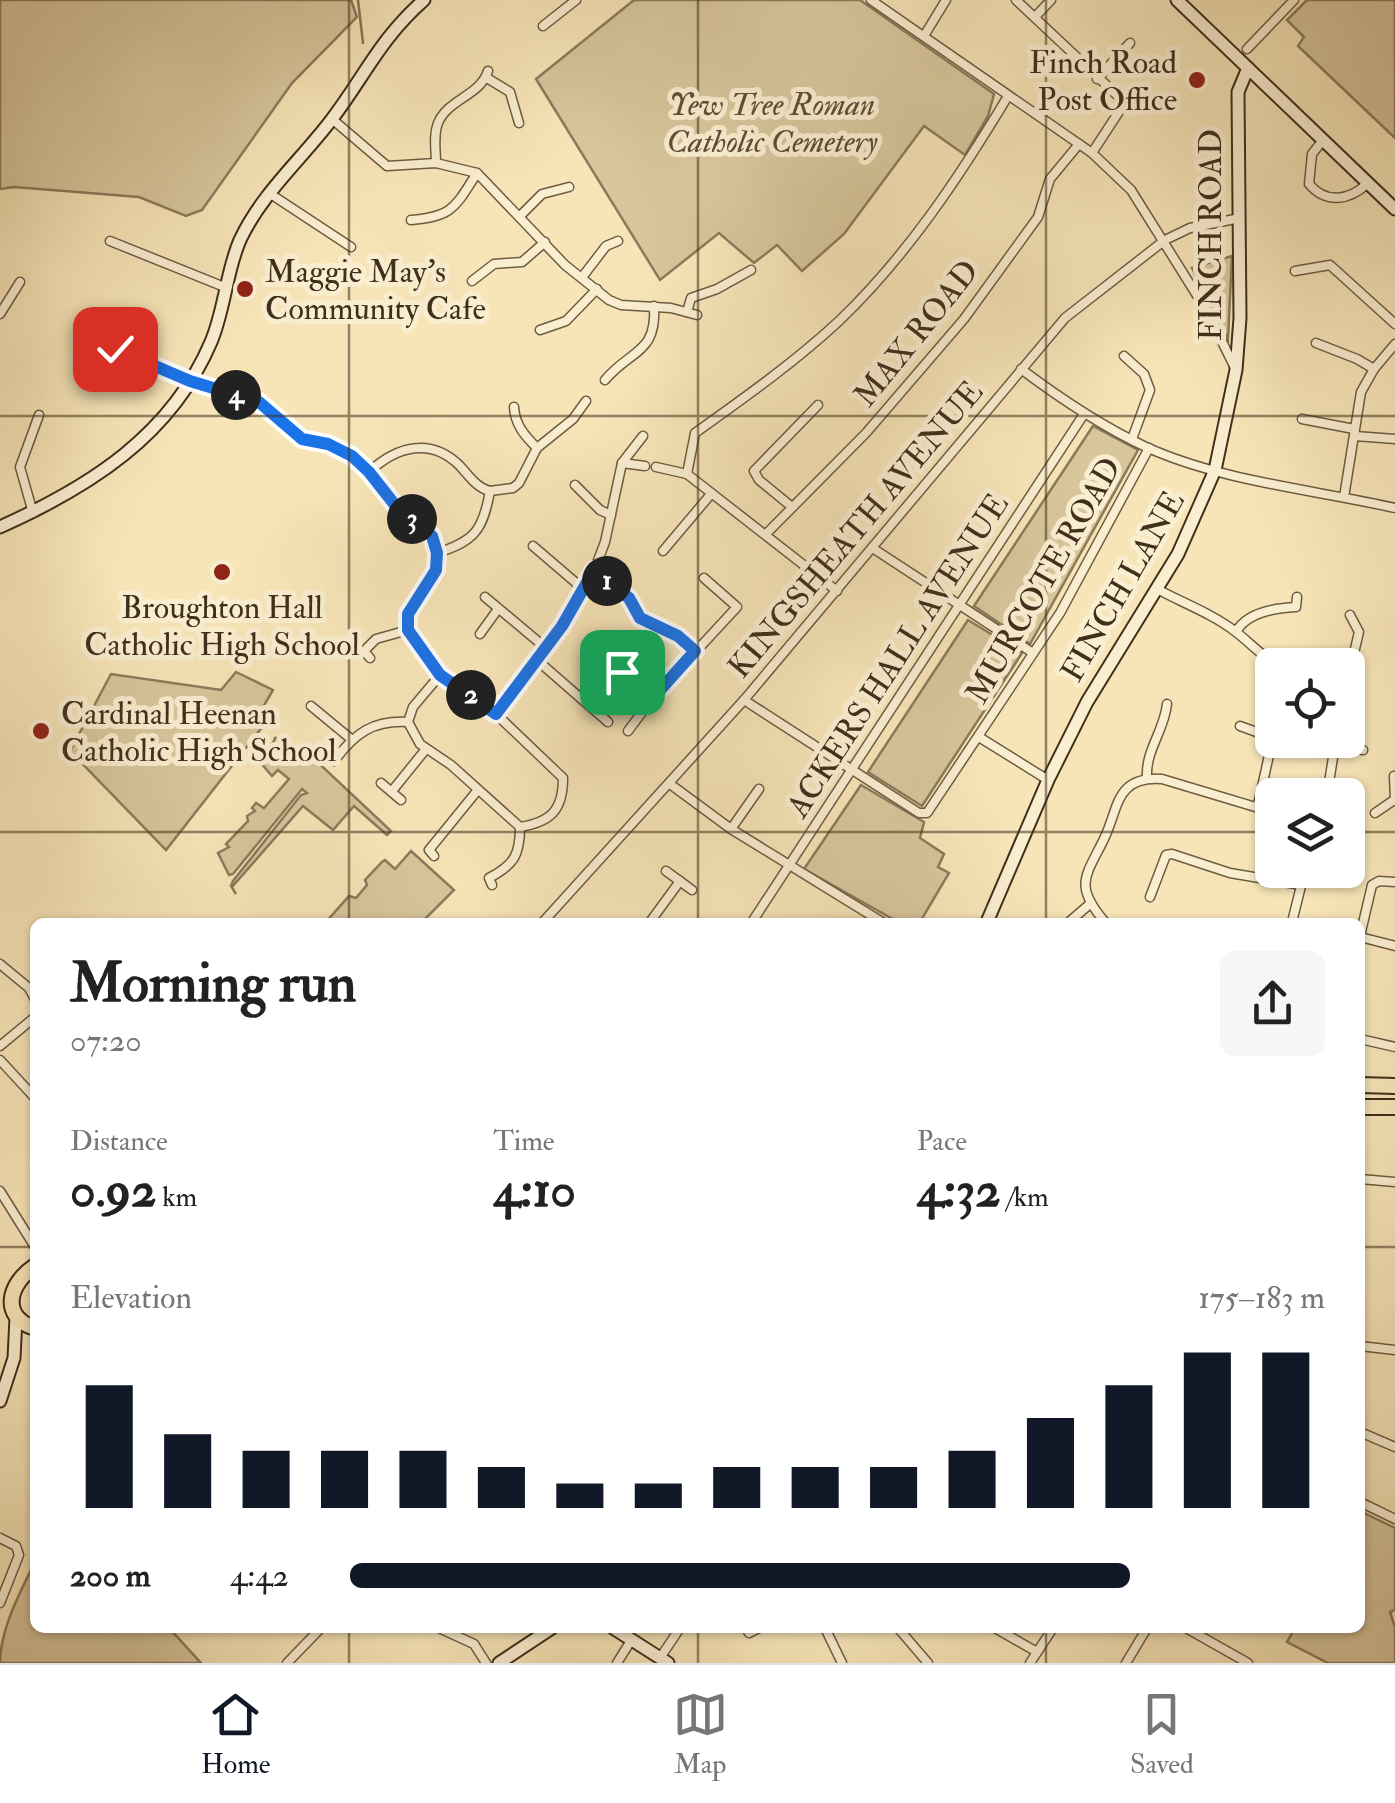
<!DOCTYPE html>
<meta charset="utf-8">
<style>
:root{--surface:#fff;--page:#f6f6f6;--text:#222;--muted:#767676;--line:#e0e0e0;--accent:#111827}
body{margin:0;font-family:"IM FELL Double Pica",serif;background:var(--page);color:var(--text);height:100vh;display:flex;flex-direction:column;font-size:38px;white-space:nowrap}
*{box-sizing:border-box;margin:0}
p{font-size:32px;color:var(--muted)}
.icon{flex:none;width:55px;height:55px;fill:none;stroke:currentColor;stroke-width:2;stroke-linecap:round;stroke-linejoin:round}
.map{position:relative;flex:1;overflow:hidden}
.panel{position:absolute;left:30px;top:918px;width:1335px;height:715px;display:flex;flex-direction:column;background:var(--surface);border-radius:15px;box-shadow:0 2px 8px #0004}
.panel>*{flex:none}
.buttons{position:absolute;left:1255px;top:648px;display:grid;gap:20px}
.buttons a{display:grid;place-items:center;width:110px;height:110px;border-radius:15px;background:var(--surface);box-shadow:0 2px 8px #0004;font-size:50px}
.pin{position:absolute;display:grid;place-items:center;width:85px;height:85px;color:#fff;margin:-42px;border-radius:20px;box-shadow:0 5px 15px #0006}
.km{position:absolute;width:50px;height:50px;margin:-25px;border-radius:50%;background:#222;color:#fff;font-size:28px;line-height:50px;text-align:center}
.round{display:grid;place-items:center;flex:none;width:105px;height:105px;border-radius:15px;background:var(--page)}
.summary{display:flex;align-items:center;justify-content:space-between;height:170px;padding:0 40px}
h1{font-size:55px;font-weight:700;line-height:75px}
.figures{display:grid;grid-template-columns:repeat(3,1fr);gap:15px;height:170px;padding:10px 40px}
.figures div{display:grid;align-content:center}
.figures b{font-size:50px;font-weight:700}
.figures small{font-size:28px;font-weight:400}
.figures p{font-size:28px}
.chart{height:280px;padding:20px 40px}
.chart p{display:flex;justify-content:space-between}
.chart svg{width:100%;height:180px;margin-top:10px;stroke:var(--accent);stroke-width:6}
ul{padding:0 40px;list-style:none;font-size:32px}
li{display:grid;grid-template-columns:160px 120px 1fr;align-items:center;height:75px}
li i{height:25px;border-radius:12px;background:var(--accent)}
.tab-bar{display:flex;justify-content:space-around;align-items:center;height:140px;border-top:2px solid var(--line);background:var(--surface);font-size:28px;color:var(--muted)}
.tab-bar a{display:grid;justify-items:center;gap:5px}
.tab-bar .current{color:var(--accent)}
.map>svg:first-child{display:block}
</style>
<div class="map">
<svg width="1395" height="1663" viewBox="0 0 1395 1663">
<rect width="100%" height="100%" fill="#f7e5b8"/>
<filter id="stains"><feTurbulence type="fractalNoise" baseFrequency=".002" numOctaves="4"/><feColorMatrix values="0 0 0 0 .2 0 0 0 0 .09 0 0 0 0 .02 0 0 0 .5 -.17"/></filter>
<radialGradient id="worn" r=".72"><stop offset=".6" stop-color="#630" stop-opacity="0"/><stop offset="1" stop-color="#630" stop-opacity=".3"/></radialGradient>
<g fill="#d8c69d" stroke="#8c7a5c" stroke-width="2.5">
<polygon points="0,0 351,0 357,17 292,83 202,210 186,216 139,197 14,187 0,189"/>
<polygon points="634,0 860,0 994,94 988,116 965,155 924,126 844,234 802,271 777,245 754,263 719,233 660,280 536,79"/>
<polygon points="1307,0 1395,0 1395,138 1298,46 1304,37 1287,20"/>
<polygon points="1232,256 1228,339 1192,268"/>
<polygon points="1093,426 1138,450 1030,644 974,606"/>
<polygon points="968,620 1022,653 922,806 868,772"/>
<polygon points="236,672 273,690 256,719 263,726 166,850 70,751 111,674 221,690"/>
<polygon points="275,738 281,738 301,753 310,755 391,831 387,835 354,806 333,830 303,806 232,887 236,894 231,886 233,881 301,795 307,793 302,789 233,874 229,875 218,853 229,847 226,844 248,821 247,816 255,811 252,808 256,803 264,808 289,779 278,770 272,776 254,755 273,743"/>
<polygon points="861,785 924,822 920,838 944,854 938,867 949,873 920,922 898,922 804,869"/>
<polygon points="411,851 454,890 422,922 326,922 349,896 356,898 367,885 365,880 382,862 385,860 395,869"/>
<polygon points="1360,1511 1395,1528 1395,1610 1390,1612 1395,1627 1395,1663 1328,1663 1287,1642 1295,1628 1360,1628"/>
<path d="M35 1562V1628H169L201 1663H0C0 1630 20 1592 35 1562Z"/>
</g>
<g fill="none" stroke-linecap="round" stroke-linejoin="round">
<polyline stroke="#897759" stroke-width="2.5" points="358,0 363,43"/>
<defs>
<g id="street">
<polyline points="871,0 1092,153 1131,190 1208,313 1234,366"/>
<polyline points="1016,0 1119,97 1122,107 1092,153"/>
<polyline points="1035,17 1051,0"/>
<polyline points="543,26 576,0"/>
<polyline points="924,36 946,0"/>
<polyline points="1247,49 1294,0"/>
<polyline points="487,78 510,92 519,123"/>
<polyline points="1097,79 1130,43"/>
<polyline points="332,119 387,166 436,163 477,173 565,265 609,300 621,305 671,308 697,315"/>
<path d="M1323 140 1312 154 1309 184C1326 204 1349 201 1368 183"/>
<path d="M436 163C436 150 433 135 438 123 448 99 480 96 488 71"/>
<polyline points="269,193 351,247"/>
<polyline points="521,215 542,194 569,187"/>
<path d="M411 220C453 217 455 207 477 173"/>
<polyline points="110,241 227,288"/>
<polyline points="1295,271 1330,265 1395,324"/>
<polyline points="583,276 606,246 618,241"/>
<polyline points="472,281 494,264 522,262 545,242"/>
<polyline points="687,312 691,298 717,289 751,270"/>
<polyline points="0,314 20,282"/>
<polyline points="540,330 566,321 597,289"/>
<path d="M83 333 190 381 259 402 302 439 328 445 352 456 395 505 432 536 437 553 436 570 408 613V630L425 658 440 675 496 714 563 778C563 810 551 822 520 827L451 765 420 744 408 722 413 707 440 675"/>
<polyline points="1316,343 1357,359 1374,369"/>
<polyline points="1124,356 1144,374 1150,390 1132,439"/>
<path d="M1021 369C1061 399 1101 426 1146 447 1221 481 1315 490 1395 508"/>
<path d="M605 380C631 349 657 354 654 306"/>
<path d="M514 407C515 425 525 436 537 448"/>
<polyline points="1302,419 1354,429"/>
<polyline points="1355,436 1395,439"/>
<polyline points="622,463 645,466"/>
<polyline points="656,467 687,474 837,591"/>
<path d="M369 472C397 446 431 437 460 466 469 476 477 488 490 491"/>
<path d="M687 474 695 433C744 398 795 362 839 321 907 256 960 176 1008 96"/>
<polyline points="575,485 600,510 611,515"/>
<polyline points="1344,497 1361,392 1374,369 1395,344"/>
<polyline points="792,507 759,480 754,471 818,405"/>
<polyline points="33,513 20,467 39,415"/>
<polyline points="766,534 866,433 964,319 1038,217 1050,179 1079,144"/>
<polyline points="533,546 582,588"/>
<polyline points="874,549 1033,653"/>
<polyline points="663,551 711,494"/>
<path d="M437 553C474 541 483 531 490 491L513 488 519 483 537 448 573 419 586 401"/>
<polyline points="594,571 629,598 640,618 679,636 695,651"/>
<path d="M1157 589C1183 603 1213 614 1236 632 1253 645 1262 658 1282 665"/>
<polyline points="485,597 547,649"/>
<path d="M1236 632C1247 612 1275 608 1296 607L1297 597"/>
<polyline points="480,634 498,609"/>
<polyline points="370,658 364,651 376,639 408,630"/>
<polyline points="538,661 608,722"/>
<polyline points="1324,665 1354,653 1359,632 1350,615"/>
<polyline points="621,672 651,700"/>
<polyline points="744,700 919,813 927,813 1060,613 1149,448"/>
<polyline points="311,706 351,739"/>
<polyline points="496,714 562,627 594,571 605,542 622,463 643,436"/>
<polyline points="1240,726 1262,734 1271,746 1258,805"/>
<polyline points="628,731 651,700 737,607 704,578"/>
<polyline points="979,737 1048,780"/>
<path d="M334 761C355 733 373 720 408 722"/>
<polyline points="1394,776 1395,801"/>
<path d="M1147 779C1145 750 1164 732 1167 704"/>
<polyline points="381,783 401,800"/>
<polyline points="670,784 731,829 882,922"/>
<polyline points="392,791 426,749"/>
<polyline points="1327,795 1335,745 1363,750"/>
<polyline points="1375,813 1394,800"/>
<polyline points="731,829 759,789"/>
<polyline points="434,856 429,850 477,791"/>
<polyline points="666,871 692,890"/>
<path d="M492 885 489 878C514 865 520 855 520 827"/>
<polyline points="1150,897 1166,855 1172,854 1230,873 1301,885"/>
<polyline points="543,922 744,700 1065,318 1165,240 1190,228 1240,218"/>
<polyline points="650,922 680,881"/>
<polyline points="752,922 1084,414"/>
<polyline points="1069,922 1091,903"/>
<path d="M1105 922C1073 885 1086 876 1104 839 1119 808 1115 776 1162 779L1272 812"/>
<polyline points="1292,922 1305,870"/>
<polyline points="1360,936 1372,885 1379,881 1395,882"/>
<polyline points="1360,937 1395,946"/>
<polyline points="0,964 29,988 35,999"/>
<polyline points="1360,1039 1395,1047"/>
<polyline points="0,1046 35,1017"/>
<polyline points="0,1060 35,1098"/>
<polyline points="1360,1179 1395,1182"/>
<polyline points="0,1191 35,1247"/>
<polyline points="1360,1346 1395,1350"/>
<polyline points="1360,1432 1395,1447"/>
<polyline points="1360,1502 1395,1519"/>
<polyline points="0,1538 16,1546 19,1555 0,1603"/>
<polyline points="439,1628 474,1644 486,1663"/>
<polyline points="746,1628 749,1633 759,1628"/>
<polyline points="825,1628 842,1663"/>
<polyline points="898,1628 928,1663"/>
<polyline points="995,1628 1037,1652"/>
<polyline points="1186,1628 1248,1663"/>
<polyline points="660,1658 680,1628"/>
<polyline points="287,1663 321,1628"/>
<polyline points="617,1663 632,1639"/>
<polyline points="1030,1663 1053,1628"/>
<polyline points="1126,1663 1147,1628"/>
</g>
<g id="secondary">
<polyline points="1177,0 1395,209"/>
<path d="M0 527C89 487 171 436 211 342 225 309 226 272 240 240 262 193 301 160 332 119 366 74 380 39 424 0"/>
<polyline points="987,922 1048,780 1087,702 1178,554 1215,470 1236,370 1240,318 1238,92 1248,68"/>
<polyline points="0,1401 14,1358 16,1318"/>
<polyline points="613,1628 668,1663"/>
<polyline points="499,1663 552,1628"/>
</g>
<g id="highway">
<polyline points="1360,1085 1395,1086"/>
<polyline points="1360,1107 1395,1107"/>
<path d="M35 1266C8 1284 0 1317 35 1328"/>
</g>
</defs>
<use href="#street" stroke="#6e5c42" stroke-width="11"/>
<use href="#secondary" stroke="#402f1b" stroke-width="15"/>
<use href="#highway" stroke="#402f1b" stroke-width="18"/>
<use href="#street" stroke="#faeed1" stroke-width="8"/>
<use href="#secondary" stroke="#faeed1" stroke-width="11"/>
<use href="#highway" stroke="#f7e5b8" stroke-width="14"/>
</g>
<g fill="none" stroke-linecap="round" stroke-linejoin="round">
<defs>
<polyline id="route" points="115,349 190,381 259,402 302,439 328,444 352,456 369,472 395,505 432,536 437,553 436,570 408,614 408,630 440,675 496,714 562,626 594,570 629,598 640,618 678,636 695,651 651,700 622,672"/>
</defs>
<use href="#route" stroke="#fff" stroke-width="20"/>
<use href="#route" stroke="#1a73e8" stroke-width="12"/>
</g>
<path fill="none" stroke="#402f1b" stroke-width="2.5" stroke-opacity="0.55" d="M349 0V922M698 0V922M1046 0V922M0 416H1395M0 832H1272M1348 832H1395M0 1247H35M1360 1247H1395M349 1628V1663M698 1628V1663M1046 1628V1663"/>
<g fill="#8f2418" stroke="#faeed1" stroke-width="4">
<circle cx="1197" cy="80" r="10"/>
<circle cx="245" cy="289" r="10"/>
<circle cx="222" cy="572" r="10"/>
<circle cx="41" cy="731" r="10"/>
</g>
<g text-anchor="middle" stroke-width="10" stroke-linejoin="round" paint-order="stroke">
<g font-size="32" fill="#402f1b" stroke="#faeed1" text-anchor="start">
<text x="1177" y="73" text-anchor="end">Finch Road<tspan x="1177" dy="37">Post Office</tspan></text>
<text x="265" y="282">Maggie May's<tspan x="265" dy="37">Community Cafe</tspan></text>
<text x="222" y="618" text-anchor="middle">Broughton Hall<tspan x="222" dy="37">Catholic High School</tspan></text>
<text x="61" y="724">Cardinal Heenan<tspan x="61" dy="37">Catholic High School</tspan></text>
</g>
<g font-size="32" font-style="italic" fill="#5e4d35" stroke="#faeed1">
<text x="772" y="115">Yew Tree Roman<tspan x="772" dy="37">Catholic Cemetery</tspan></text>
</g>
<g font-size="32" fill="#402f1b" stroke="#faeed1">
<text transform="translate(1210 235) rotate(-90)" y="11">FINCH ROAD</text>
<text transform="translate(916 333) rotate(-51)" y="11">MAX ROAD</text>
<text transform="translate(855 529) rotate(-50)" y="11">KINGSHEATH AVENUE</text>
<text transform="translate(1043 580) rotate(-60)" y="11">MURCOTE ROAD</text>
<text transform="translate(1122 586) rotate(-60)" y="11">FINCH LANE</text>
<text transform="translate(897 655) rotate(-57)" y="11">ACKERS HALL AVENUE</text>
</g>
</g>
<rect width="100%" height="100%" filter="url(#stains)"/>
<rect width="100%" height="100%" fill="url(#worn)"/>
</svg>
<div class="buttons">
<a><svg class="icon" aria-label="locate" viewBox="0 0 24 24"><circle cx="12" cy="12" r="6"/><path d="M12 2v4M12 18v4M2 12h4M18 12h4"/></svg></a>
<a><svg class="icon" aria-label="layers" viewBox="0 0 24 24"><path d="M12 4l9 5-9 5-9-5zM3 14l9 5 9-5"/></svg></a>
</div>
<div class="pin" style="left:622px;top:672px;background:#1e9e55"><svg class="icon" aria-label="arrive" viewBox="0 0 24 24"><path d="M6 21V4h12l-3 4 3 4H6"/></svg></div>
<div class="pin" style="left:115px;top:349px;background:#d93025"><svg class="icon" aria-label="check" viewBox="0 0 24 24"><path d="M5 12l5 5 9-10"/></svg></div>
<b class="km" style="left:607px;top:581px">1</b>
<b class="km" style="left:471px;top:695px">2</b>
<b class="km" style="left:412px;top:519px">3</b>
<b class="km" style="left:236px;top:395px">4</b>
<section class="panel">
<div class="summary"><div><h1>Morning run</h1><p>07:20</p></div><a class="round"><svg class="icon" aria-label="share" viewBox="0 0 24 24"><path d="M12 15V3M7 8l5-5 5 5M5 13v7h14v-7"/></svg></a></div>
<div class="figures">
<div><p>Distance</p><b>0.92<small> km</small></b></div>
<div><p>Time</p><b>4:10</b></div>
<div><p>Pace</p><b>4:32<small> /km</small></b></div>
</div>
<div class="chart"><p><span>Elevation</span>175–183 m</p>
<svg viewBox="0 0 160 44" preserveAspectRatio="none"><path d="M5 44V14M15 44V26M25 44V30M35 44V30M45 44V30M55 44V34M65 44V38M75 44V38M85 44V34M95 44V34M105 44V34M115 44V30M125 44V22M135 44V14M145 44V6M155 44V6"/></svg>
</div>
<ul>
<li><b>200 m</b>4:42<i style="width:80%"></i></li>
</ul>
</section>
</div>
<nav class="tab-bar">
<a class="current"><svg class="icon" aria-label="home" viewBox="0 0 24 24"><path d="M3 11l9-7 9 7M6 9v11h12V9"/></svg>Home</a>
<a><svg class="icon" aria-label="map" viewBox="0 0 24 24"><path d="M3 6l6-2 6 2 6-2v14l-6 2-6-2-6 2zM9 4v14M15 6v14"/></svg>Map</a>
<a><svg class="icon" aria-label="saved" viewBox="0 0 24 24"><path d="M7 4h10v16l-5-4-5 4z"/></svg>Saved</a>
</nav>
